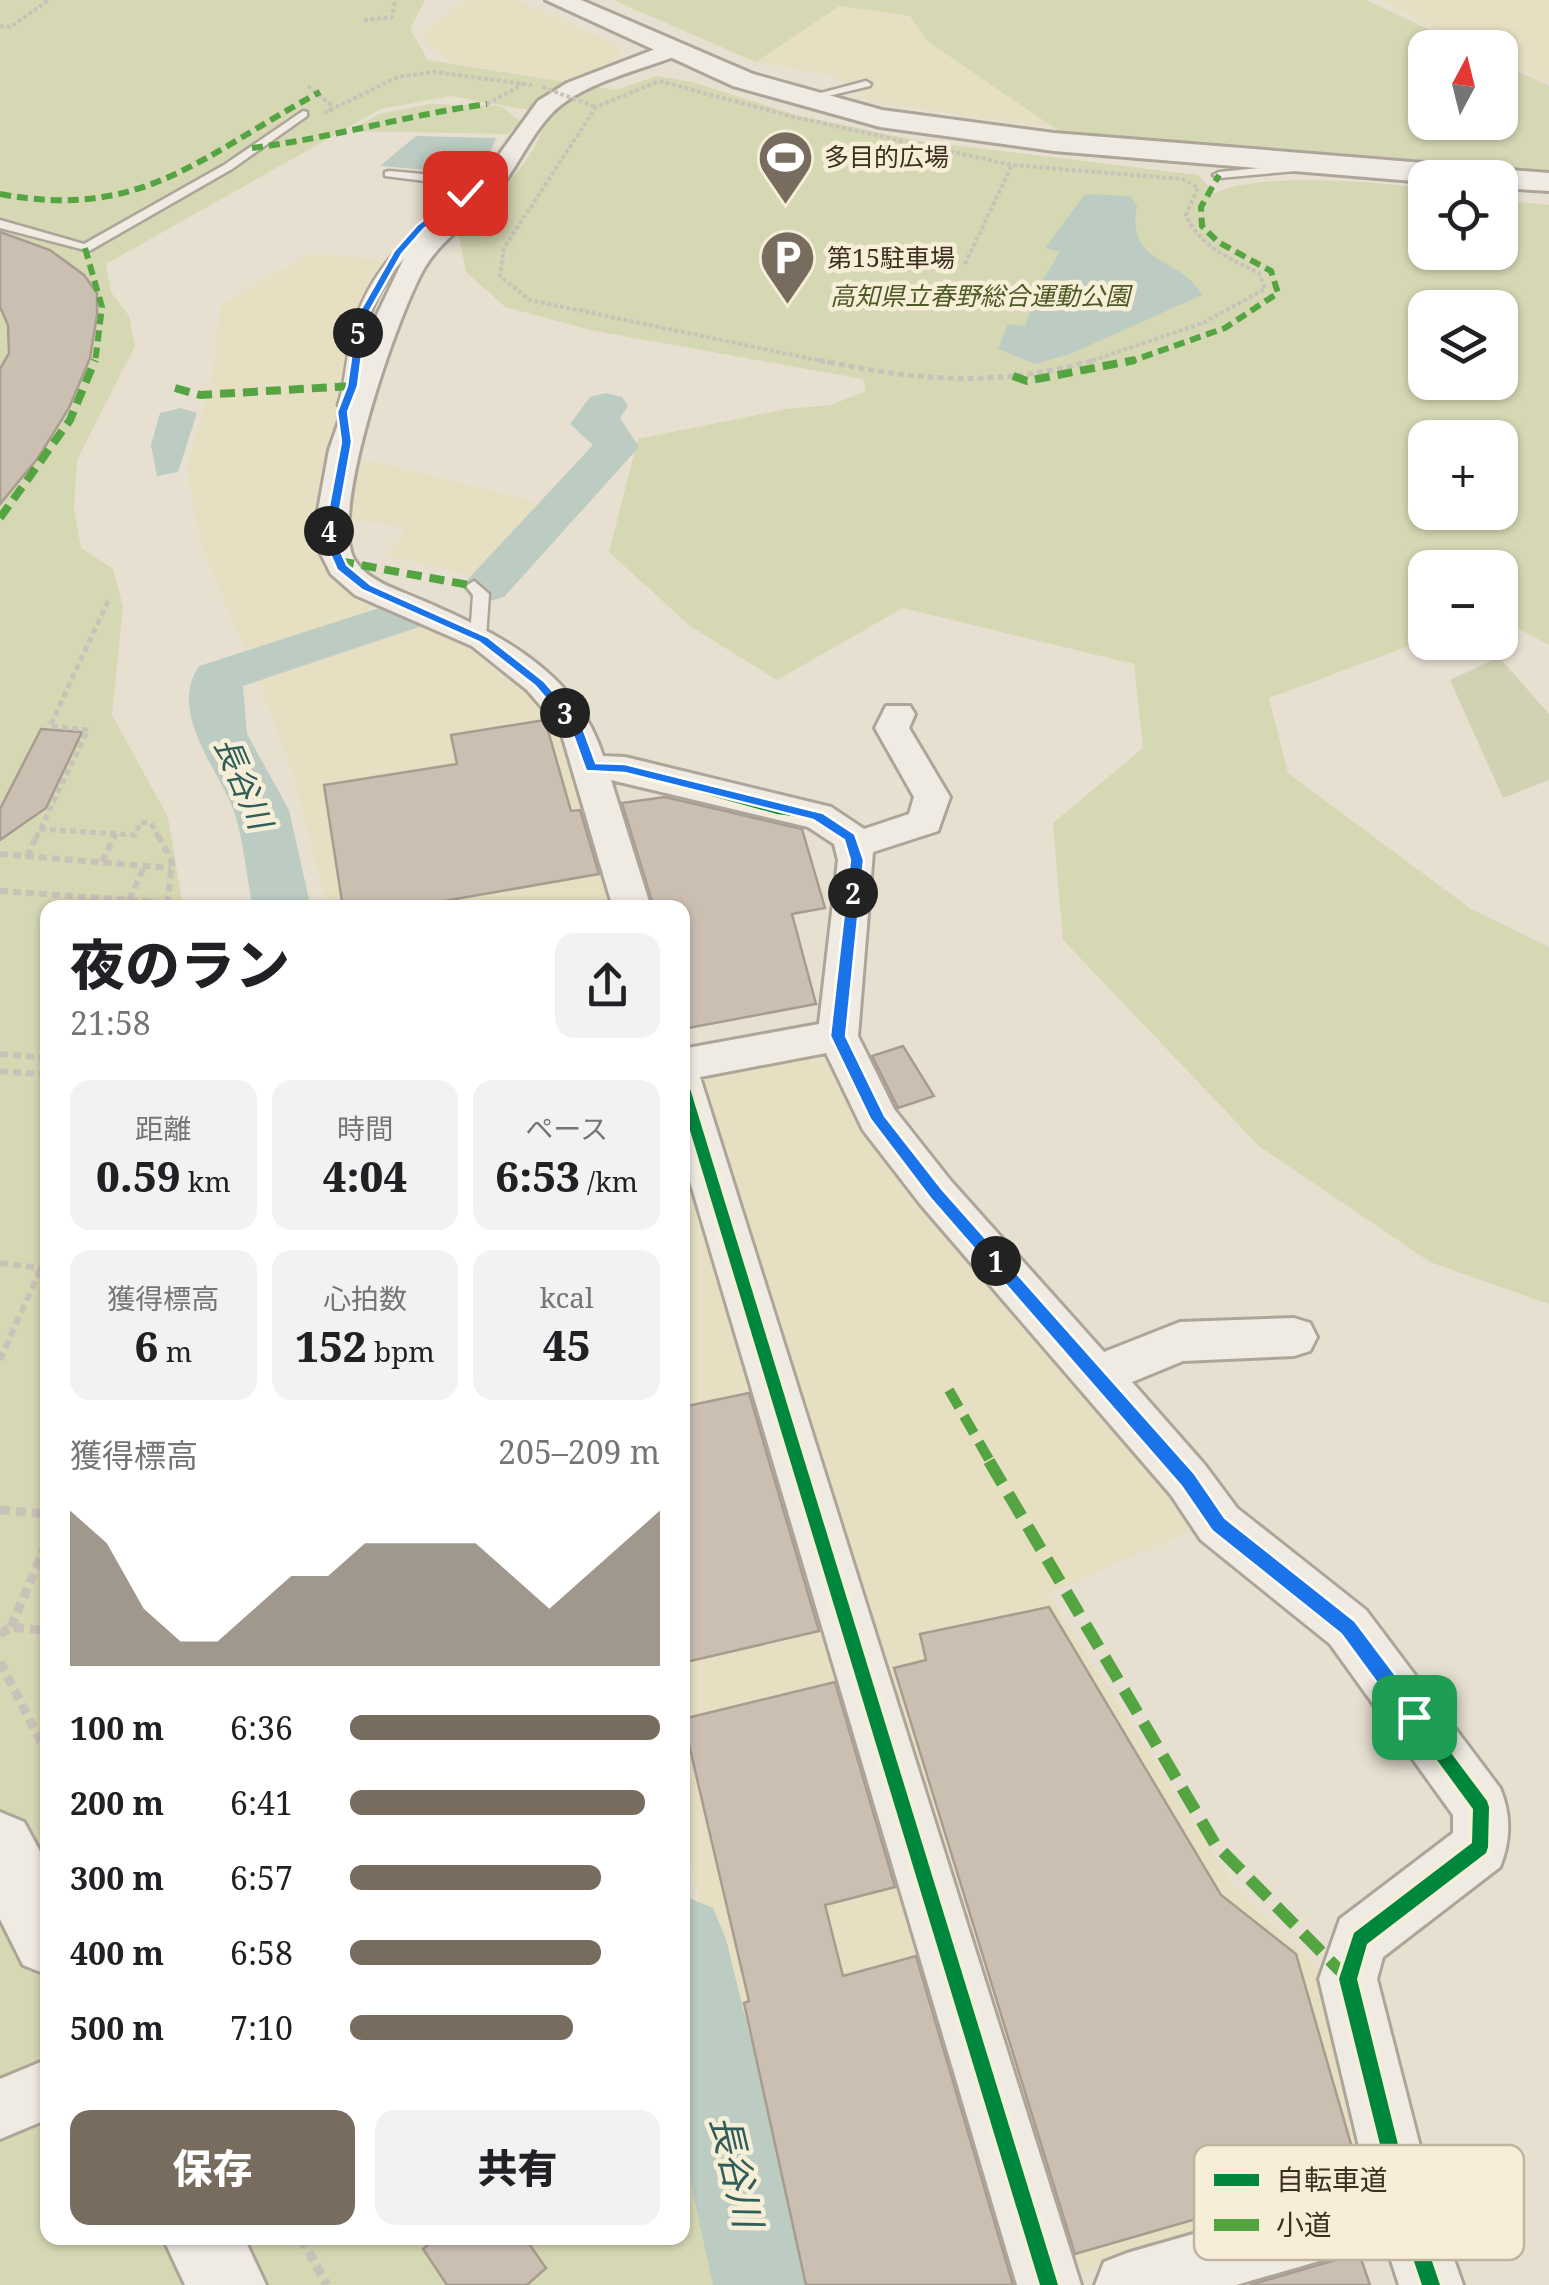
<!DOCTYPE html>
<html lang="ja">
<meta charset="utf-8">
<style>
:root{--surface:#fff;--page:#f2f2f2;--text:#202124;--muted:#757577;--accent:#786c5e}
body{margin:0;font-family:"Noto Serif","Noto Sans JP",serif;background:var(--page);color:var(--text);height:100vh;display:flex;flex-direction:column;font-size:38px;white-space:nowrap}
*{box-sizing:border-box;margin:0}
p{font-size:32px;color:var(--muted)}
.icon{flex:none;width:55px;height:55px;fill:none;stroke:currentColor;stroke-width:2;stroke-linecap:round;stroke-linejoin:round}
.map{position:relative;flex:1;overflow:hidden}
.drawer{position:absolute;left:40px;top:900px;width:650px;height:1345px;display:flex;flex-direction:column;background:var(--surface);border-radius:20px;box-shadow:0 2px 8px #0004}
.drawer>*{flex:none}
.needle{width:65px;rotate:7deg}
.fabs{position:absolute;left:1408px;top:30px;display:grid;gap:20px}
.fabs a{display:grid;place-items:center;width:110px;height:110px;border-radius:20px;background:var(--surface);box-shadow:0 2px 8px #0004;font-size:50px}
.pin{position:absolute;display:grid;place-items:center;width:85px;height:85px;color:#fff;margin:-42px;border-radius:20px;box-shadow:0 5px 15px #0006}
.km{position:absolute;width:50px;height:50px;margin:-25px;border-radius:50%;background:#222;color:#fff;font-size:28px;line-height:50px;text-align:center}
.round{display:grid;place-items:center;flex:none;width:105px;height:105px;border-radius:20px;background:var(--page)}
.summary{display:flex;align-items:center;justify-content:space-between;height:170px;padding:0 30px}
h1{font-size:55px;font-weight:800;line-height:75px}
.metrics{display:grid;grid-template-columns:repeat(3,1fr);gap:15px;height:170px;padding:10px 30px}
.metrics div{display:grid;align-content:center;border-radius:20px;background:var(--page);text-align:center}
.metrics b{font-size:42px;font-weight:800}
.metrics small{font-size:28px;font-weight:400}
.metrics p{font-size:28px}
.chart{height:280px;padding:20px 30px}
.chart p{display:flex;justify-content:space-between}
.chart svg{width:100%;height:180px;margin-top:10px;fill:var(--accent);opacity:.7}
.cta{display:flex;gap:20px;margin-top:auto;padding:20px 30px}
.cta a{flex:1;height:115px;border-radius:20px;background:var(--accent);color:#fff;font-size:40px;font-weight:800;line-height:115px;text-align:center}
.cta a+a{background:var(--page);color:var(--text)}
ul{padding:0 30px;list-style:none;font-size:32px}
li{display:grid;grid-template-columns:160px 120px 1fr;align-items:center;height:75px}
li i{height:25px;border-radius:12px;background:var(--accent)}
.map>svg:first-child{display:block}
</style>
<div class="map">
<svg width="1549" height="2285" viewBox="0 0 1549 2285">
<rect width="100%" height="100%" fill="#e7e0d1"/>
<g fill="#e6dfc2">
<polygon points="466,0 517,0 615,44 620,50 618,63 572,82 449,62 423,40 424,31"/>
<polygon points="1380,0 1549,0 1549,83 1500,59 1500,48 1476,47"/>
<polygon points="839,6 911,17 928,41 1054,128 867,101 834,76 756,62"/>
<polygon points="311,253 393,262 368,315 348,377 308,530 328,574 378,606 248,657 200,542 187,468 211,382 221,304"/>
<polygon points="358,458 547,505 485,579 388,556 407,527 344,519"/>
<polygon points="413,618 474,644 569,726 620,907 327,907 295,779 255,671"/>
<polygon points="836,1050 1199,1527 1048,1594 1234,1886 1328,1978 1387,2194 1065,2277 695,1074"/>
<polygon points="682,1123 1036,2285 782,2285 683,1827"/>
</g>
<g fill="#d6d7b3" fill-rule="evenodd">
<path d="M0 0H425L410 29 428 60 616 90 657 76 692 82 796 115 919 141 1198 175 1215 194C1249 172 1382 181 1425 189V252H1500V200L1549 205V645L1510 624 1500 626V568H1425V640L1269 698 1288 773 1471 909 1549 947V1304L1430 1262 1259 1146 1063 940 1053 823 1143 748 1134 664 903 608 777 680 690 626 609 552 638 439 787 409 831 405 866 391 863 379 595 331 505 307 466 272 458 232C489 200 541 160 546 113L450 96 381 109 106 264 111 292 129 316 135 346 77 460 74 510 81 548 113 569 123 607 112 715 168 817 183 907 48 908V2238H682L683 2054 732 2285H0ZM1425 308H1500V382H1425ZM1425 438H1500V512H1425Z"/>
<polygon points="613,0 1366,0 1467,47 1425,48 1425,122 1500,122 1500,63 1549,86 1549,170 1059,131 927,41 910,16 839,6 756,62"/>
<polygon points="430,104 501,106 521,122 508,134 349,131 379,114"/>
</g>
<polygon fill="#d1d1b3" points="1499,657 1549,714 1549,780 1503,798 1450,680"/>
<g fill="#bcccc2">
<polygon points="416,136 496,138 484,167 464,173 380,166"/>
<path d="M1085 194 1130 196 1137 206C1125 266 1181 256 1202 295L1070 354 1035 364 998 349 1008 324 1025 326 1039 286 1060 252 1045 248Z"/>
<polygon points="181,408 197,413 178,472 157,476 151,445 160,413"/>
</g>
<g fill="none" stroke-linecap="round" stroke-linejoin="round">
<g fill="#bcccc2" fill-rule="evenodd">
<polygon points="606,393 622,397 628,406 620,418 639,447 504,597 487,602 470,597 462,587 470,577 593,445 570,424 590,397"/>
<path d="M407 599 425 603 432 614 425 625 243 686 247 734 289 810 311 908H253C246 876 244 839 233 809 217 767 168 712 199 666Z"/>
<polygon points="682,1895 713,1908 726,1939 811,2285 713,2285 682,2143"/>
</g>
</g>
<g fill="#cbbfb2" stroke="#a89c90" stroke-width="2.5">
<polygon points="0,232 50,250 84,275 97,293 97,315 90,358 69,408 38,458 0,504 0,369 9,353 8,325 0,307"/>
<polygon points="545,720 571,811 580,810 599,874 404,908 343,908 324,785 457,764 451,735"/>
<polygon points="41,729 82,732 46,808 0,840 0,809"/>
<polygon points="665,797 802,829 825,908 792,914 816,1004 688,1028 682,1007 682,908 654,908 622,803"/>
<polygon points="903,1046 934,1096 898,1108 872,1056"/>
<polygon points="749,1393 819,1631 682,1663 682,1407"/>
<polygon points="1049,1607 1221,1895 1296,1954 1359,2172 1075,2254 894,1668 926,1660 920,1634"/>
<polygon points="835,1682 895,1887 825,1905 843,1976 916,1956 1013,2285 806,2285 744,2003 749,2001 683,1719"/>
<polygon points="436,2238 525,2238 546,2268 527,2285 447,2285 423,2249"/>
<polygon points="1359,2253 1370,2285 1250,2285"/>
</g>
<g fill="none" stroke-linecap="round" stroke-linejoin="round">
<defs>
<g id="service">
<polygon points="866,81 871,84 870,86 803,102 798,99"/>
<polygon points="303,111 307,112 307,116 232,169 89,251 0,228 0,220 84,244 224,165"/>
<polygon points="1296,158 1302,161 1302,168 1296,171 1219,178 1213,175 1219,172 1290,165 1292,159"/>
<path d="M389 171 466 178 478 186C437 231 386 259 368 322 359 349 360 378 352 405L345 409 338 405C347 378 346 349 355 322 373 262 421 226 465 186L385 176V172Z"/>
<polygon points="474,581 489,594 486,637 478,642 470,637 473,595 466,586"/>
</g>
<g id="minor">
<path d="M671 43 682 50 679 55C640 70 586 82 555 110 532 132 518 166 498 191 477 217 442 238 425 267 398 312 325 522 356 562 371 583 399 590 421 600 496 632 577 672 603 756L625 757 831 807 864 829 909 814 914 797 875 728 886 706H910L915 714 909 728 950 797 938 831 873 852 858 1036 894 1109 951 1181 1104 1352 1180 1322 1294 1318 1310 1323 1317 1337 1310 1351 1294 1356 1183 1361 1132 1382 1205 1465 1237 1508 1366 1610 1500 1788C1511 1814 1511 1840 1500 1867L1383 1957 1377 1979 1435 2205 1463 2285H1399L1385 2242 1236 2285H1095L1104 2262 1127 2253 1368 2184 1319 1979 1340 1919 1453 1833V1815L1330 1644 1201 1540 1171 1495 921 1205 863 1130 826 1053 700 1077 1081 2285H1017L682 1154V1049L819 1024 838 860 834 844 808 827 611 780 651 908H613L560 728 527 690 472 646 355 595 331 574 313 538 329 450 374 321 405 256 480 181 538 101 567 83Z"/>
<polygon points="48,2059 48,2119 0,2139 0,2079"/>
</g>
<g id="tertiary">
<polygon points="546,0 581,0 753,74 882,110 1054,133 1549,173 1549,191 1500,188 1500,178 1425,178 1425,182 1054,151 880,127 733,86"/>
<polygon points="0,1812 24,1822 48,1866 48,1975 23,1965 0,1919"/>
<polygon points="163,2238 244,2238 266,2285 185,2285"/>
</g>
</defs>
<use href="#service" stroke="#ada599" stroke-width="5"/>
<use href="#minor" stroke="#ada599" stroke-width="6"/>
<use href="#tertiary" stroke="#ada599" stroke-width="6"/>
<g stroke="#c8c2b9" stroke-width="4" stroke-dasharray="4 2.5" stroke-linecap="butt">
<polyline points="364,20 392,17 395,0"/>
<polyline points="0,26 10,27 49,0"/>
<polyline points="308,86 331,105 330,112"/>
<polyline points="487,104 523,84"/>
<polyline points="324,113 398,77 435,72 532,85"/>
<polyline points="965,264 1012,165"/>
<path d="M831 363 530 300 500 276 504 248 596 107 659 81 794 117 1012 165 1182 179 1198 187 1186 215C1200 247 1229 258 1259 273L1265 289 1203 323 1085 363"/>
</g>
<g stroke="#c8c2b9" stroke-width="5" stroke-dasharray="6 4" stroke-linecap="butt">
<path d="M819 360C920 381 994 388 1094 360"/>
<polyline points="40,829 135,835 141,822 151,823 159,838"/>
<polyline points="36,838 88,730 50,726 109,599"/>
<polyline points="114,838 116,834"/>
</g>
<g stroke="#c8c2b9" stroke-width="6" stroke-dasharray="8 5" stroke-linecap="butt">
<polyline points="158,835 172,862 167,908"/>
<polyline points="0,854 171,868"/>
<polyline points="27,857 37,835"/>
<polyline points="102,862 115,835"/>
<polyline points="0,891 157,902 154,908"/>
<polyline points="129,900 145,865"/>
<polyline points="0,1054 48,1058"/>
<polyline points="0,1071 48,1075"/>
<polyline points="0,1263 48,1269"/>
<polyline points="0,1360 41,1268"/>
</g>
<g stroke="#c8c2b9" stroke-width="9" stroke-dasharray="10 6" stroke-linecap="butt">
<polyline points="0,1510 48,1514"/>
<polyline points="11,1627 48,1539"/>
<polyline points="0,1634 11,1627 48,1631"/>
<polyline points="0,1662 48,1756"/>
<polyline points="301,2238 327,2285"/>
</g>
<use href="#service" fill="#efebe3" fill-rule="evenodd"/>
<use href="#minor" fill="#efebe3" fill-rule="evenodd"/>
<use href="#tertiary" fill="#efebe3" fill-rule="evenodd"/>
<polyline stroke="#c8c2b9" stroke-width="4" stroke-dasharray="4 2.5" stroke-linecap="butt" points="542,87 596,107"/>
<g stroke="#54a441" stroke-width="6" stroke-dasharray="11 6" stroke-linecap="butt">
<path d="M252 148C332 138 407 115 487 104"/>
<path d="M0 194C143 221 202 155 320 92"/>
<polyline points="85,248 102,307 95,363"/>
<polyline points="1126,363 1225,328 1278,293 1271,271 1218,242 1202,226 1201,207 1219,175"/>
</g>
<g stroke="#54a441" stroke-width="8" stroke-dasharray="15 8" stroke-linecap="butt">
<polyline points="1013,376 1027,381 1135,360"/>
<polyline points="175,388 200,395 352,386"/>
<polyline points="0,518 70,420 95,360"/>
<polyline points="339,561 474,586"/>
</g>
<polyline stroke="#54a441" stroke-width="10" stroke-dasharray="20 10" stroke-linecap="butt" points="949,1390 991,1463"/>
<polyline stroke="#54a441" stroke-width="12" stroke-dasharray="26 12" stroke-linecap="butt" points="989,1461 1215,1844 1348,1979"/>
<defs>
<g id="cycleway">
<polygon points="591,764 625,766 777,806 818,812 855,835 862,860 844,1036 883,1116 941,1189 1193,1475 1224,1519 1353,1622 1487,1801 1489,1807 1488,1847 1486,1853 1367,1944 1357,1979 1413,2205 1440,2285 1422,2285 1395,2205 1339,1979 1354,1933 1472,1843 1473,1809 1343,1632 1214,1529 1183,1485 931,1197 872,1119 832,1036 852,860 846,840 815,819 777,814 625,772 587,769 586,767"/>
<polygon points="682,1078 688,1082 1058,2285 1040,2285 682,1104"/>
</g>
</defs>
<use href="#cycleway" stroke="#f7eed8" stroke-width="7"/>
<use href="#cycleway" fill="#00873e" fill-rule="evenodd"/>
</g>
<polygon fill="#1a73e8" stroke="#fff" stroke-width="2.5" points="461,191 470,193 424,229 402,254 367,316 358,386 348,412 352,442 335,538 347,565 371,585 488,637 544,681 582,725 596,763 625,764 823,813 855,834 864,860 846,1036 885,1116 942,1189 1195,1474 1225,1518 1355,1621 1422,1710 1422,1724 1407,1724 1341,1634 1212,1531 1181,1486 930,1198 870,1119 830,1036 850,860 844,840 813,820 625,773 586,771 570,727 535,686 479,642 362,590 337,570 323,538 341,442 337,412 347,386 357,316 394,251 417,225"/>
<defs>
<symbol id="stadium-pin" viewBox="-11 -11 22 30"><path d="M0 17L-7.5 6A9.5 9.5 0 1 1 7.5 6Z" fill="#786c5e" stroke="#f7eed8"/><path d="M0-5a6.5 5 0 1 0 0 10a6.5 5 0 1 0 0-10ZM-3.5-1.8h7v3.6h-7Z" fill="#fff"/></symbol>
<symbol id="parking-pin" viewBox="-11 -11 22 30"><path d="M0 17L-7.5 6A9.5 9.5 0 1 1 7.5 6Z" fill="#786c5e" stroke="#f7eed8"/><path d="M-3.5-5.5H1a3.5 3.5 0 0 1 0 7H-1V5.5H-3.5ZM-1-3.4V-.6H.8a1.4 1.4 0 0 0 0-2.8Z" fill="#fff"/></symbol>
</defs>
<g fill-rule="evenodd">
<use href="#stadium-pin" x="754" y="126" width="63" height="86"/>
<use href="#parking-pin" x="756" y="226" width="63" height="86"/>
</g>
<g text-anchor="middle" stroke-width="9" stroke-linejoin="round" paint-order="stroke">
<g font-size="25" fill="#3d2e20" stroke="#f7eed8" text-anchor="start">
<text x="824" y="166">多目的広場</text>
<text x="827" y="267">第15駐車場</text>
</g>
<g font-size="25" font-style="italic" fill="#4d5a26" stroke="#f7eed8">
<text x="980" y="305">高知県立春野総合運動公園</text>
</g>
<g font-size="32" font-style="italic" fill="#2f5d5a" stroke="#f7eed8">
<text transform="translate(243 783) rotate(67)" y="11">長谷川</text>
</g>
<g font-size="38" font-style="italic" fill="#2f5d5a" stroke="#f7eed8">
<text transform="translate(736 2171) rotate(77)" y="13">長谷川</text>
</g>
</g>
<rect x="1194" y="2145" width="330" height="115" rx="15" fill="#f7eed8" stroke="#bfb4a1" stroke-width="2.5"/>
<rect x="1214" y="2174" width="45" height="12" fill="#00873e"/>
<rect x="1214" y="2219" width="45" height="12" fill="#54a441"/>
<g font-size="28" fill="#3d2e20">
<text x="1276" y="2190">自転車道</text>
<text x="1276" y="2235">小道</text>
</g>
</svg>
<div class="fabs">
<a><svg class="needle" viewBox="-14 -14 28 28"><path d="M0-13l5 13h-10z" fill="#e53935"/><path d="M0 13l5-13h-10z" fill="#757577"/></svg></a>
<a><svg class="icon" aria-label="locate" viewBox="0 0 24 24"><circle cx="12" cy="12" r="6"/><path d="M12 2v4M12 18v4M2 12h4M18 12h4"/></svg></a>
<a><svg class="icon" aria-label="layers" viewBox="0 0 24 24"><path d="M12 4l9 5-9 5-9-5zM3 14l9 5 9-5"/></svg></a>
<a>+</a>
<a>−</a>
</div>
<div class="pin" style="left:1414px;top:1717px;background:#1e9e55"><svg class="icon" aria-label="arrive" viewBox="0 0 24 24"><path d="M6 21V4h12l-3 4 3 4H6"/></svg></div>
<div class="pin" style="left:465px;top:193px;background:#d93025"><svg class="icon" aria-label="check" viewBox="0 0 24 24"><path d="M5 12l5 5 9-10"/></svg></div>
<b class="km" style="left:996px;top:1261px">1</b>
<b class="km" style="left:853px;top:893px">2</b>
<b class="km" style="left:565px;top:713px">3</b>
<b class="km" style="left:329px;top:531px">4</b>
<b class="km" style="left:358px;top:333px">5</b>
<section class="drawer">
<div class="summary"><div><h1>夜のラン</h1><p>21:58</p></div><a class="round"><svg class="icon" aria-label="share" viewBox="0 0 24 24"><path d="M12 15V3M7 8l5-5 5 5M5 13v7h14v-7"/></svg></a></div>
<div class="metrics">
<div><p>距離</p><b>0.59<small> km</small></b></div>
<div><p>時間</p><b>4:04</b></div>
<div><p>ペース</p><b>6:53<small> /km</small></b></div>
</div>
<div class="metrics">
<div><p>獲得標高</p><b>6<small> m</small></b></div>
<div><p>心拍数</p><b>152<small> bpm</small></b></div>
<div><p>kcal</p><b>45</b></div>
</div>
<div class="chart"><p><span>獲得標高</span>205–209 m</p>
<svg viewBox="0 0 160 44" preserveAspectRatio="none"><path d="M0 44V6L10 14L20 30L30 38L40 38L50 30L60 22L70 22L80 14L90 14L100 14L110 14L120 22L130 30L140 22L150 14L160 6V44z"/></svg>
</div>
<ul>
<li><b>100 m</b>6:36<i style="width:100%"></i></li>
<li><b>200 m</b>6:41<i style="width:95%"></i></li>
<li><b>300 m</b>6:57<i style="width:81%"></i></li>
<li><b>400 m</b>6:58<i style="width:81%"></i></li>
<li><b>500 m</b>7:10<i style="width:72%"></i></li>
</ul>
<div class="cta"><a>保存</a><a>共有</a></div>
</section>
</div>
